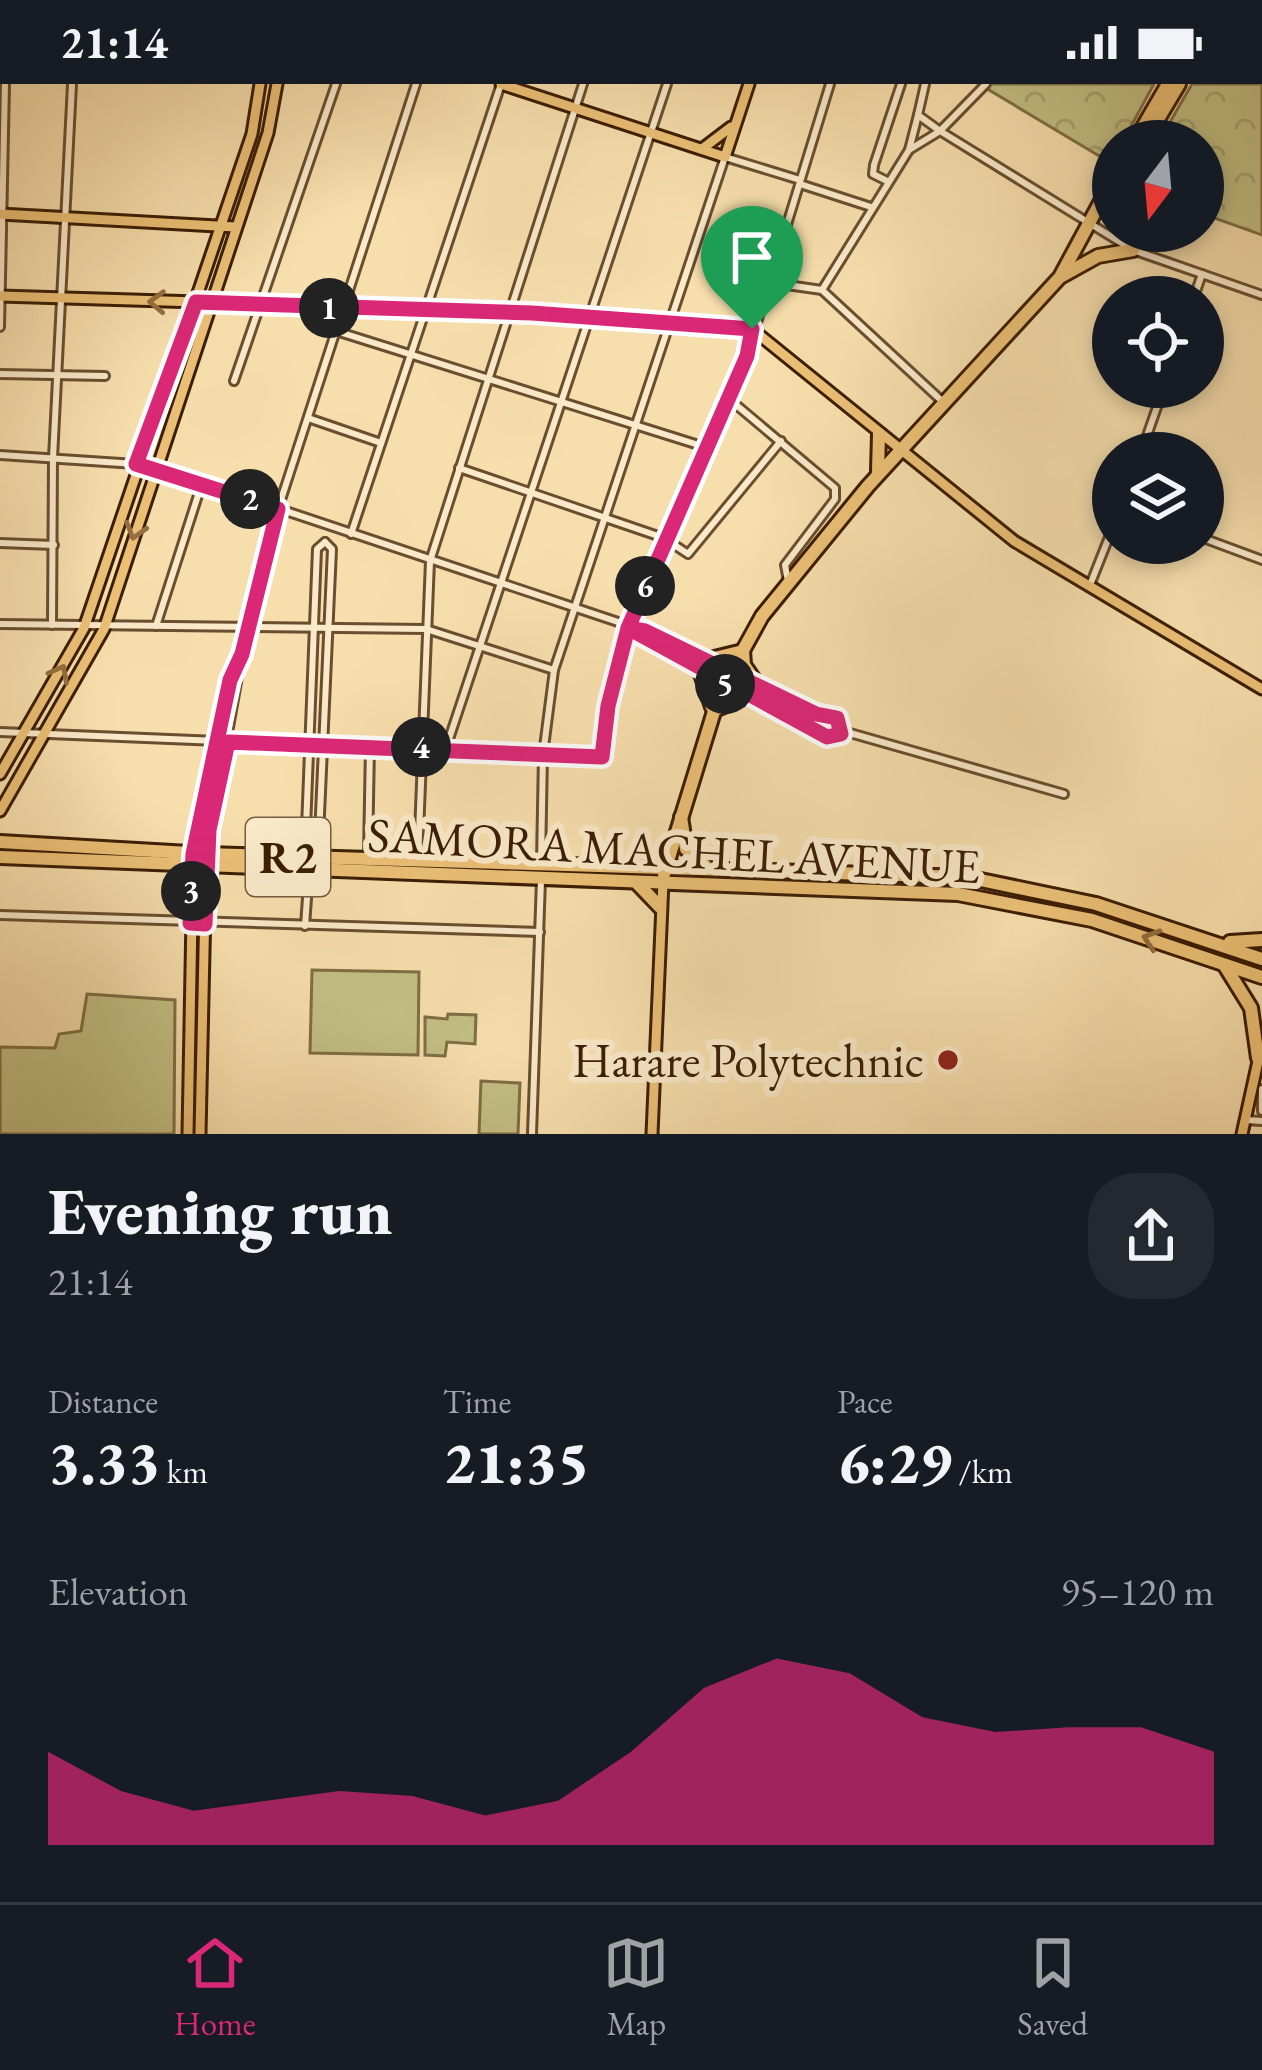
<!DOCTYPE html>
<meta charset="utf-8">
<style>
:root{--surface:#171b24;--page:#242831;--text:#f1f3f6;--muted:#9ea1a6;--line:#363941;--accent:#db2777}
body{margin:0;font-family:"EB Garamond",serif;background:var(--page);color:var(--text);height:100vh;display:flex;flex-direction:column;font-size:45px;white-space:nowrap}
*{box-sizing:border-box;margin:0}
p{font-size:39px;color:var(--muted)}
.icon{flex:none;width:66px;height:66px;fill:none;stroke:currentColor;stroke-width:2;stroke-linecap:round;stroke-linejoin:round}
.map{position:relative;height:1050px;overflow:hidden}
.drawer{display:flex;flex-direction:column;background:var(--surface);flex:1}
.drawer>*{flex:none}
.needle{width:78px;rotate:196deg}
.fabs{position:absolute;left:1092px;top:36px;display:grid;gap:24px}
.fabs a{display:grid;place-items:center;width:132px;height:132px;border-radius:50%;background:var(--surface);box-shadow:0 6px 18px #0003;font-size:60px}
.pin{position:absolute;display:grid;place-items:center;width:102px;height:102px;color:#fff;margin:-123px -51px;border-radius:50% 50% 50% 0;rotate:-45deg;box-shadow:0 0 12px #0007}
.pin .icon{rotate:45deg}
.km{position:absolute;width:60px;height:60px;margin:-30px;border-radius:50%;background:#222;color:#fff;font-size:33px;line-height:60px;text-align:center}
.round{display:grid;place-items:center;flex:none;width:126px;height:126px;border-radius:48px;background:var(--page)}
.headline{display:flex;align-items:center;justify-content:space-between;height:204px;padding:0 48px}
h1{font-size:66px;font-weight:800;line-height:90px}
.metrics{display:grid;grid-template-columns:repeat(3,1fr);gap:18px;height:204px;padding:12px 48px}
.metrics div{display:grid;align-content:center}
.metrics b{font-size:60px;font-weight:800}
.metrics small{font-size:33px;font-weight:400}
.metrics p{font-size:33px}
.chart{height:336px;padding:24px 48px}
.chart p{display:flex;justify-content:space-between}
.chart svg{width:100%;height:216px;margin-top:12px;fill:var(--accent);opacity:.7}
.status{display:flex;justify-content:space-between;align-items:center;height:84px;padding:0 60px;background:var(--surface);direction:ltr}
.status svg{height:33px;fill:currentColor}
.dock{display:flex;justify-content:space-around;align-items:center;height:168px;border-top:3px solid var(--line);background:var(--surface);font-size:33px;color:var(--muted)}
.dock a{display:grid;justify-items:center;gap:6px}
.dock .active{color:var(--accent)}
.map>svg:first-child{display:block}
</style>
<div class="status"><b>21:14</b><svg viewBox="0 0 49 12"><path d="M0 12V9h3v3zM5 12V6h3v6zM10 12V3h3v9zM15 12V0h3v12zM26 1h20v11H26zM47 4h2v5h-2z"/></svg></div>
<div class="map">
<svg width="1262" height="1050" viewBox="0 0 1262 1050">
<defs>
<pattern id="forest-crowns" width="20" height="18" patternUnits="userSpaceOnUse" patternTransform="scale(3)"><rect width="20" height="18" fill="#c3c085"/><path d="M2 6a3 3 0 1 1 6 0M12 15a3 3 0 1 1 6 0" fill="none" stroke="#a8a571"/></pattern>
</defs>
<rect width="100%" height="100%" fill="#f7dfad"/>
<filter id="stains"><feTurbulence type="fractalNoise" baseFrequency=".00167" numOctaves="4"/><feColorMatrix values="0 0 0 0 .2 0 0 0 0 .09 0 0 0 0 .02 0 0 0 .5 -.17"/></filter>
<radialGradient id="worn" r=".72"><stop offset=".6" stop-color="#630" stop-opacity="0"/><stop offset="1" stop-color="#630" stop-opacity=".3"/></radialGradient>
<g fill="#c3c085" stroke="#7f6e45" stroke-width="3">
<polygon points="312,886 419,888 418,971 310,969"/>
<polygon points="87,910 175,916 174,1050 0,1050 0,963 55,964 59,950 81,947"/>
<polygon points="448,930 476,931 475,960 447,958 445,972 425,971 425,933 447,935"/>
<polygon points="481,997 520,999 518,1050 479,1050"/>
</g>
<g fill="url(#forest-crowns)" stroke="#7f6e45" stroke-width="3">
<polygon points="979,0 1154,0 1123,57 1113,57 1111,79"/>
<polygon points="1192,0 1262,0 1262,151 1203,130 1203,57 1159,57"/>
</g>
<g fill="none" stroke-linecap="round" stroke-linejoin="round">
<defs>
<g id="minor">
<polyline points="925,0 918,31 940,47 1133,166 1262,211"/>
<polyline points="909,66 918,31"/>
<polyline points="887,97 873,90 874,81 901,0"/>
<polyline points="800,100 871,123"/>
<polyline points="766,198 822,206 909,66 940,47 986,0"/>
<polyline points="822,206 943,318"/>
<polyline points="1194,213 1202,190"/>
<polyline points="0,243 5,0"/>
<polyline points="336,247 705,363"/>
<polyline points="0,290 105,292"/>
<polyline points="234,297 336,0"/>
<polyline points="728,314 835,404 835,415 785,481 788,497"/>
<polyline points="308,334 381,359"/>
<polyline points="1141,369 1164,303"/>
<polyline points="0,371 136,380 202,399 645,547 830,633"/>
<polyline points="459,384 664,454 688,470 781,357"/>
<polyline points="351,450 501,0"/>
<polyline points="1203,454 1262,476"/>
<polyline points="0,459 54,461"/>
<polyline points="1090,501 1113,443"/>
<polyline points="0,540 426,545 554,586"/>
<polyline points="52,541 53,374 72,0"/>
<polyline points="156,542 202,399"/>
<polyline points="630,546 822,648"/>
<circle cx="833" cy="644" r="11"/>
<polyline points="843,647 1064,710"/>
<polyline points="0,648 218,657"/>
<polyline points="228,658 602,673 608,622 628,544 747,271 830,0"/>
<polyline points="446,664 667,0"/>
<polyline points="207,767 242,570 278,425 416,0"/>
<polyline points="193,769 238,578"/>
<polyline points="305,770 317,465 325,458"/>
<polyline points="368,771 370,662"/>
<polyline points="318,774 332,465 325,458"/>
<polyline points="418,774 430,477 583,0"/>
<polyline points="541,778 543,671 554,586 725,73 800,96"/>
<polyline points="0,831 540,848"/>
<polyline points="305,842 309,786"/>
<polyline points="1262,1005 1262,1027"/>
<polyline points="1246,1036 1262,1037"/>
<polyline points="532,1050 541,796"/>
</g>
<g id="major">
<polyline points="501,0 725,73 749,0"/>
<polyline points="702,65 731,43"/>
<polyline points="0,130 235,143"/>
<polyline points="0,212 467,226 752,245 1014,457 1262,605"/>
<polyline points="0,690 84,544 252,50 260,0"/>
<polyline points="0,727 104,545 268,49 277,0"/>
<polyline points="188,1050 193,779"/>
<polyline points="200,1050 206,776"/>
<polyline points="652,1050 663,798"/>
<polyline points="1242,1050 1260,968"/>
</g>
<g id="highway">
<polyline points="1135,57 1168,0"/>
<polyline points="1145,57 1179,0"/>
<polyline points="1062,192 1098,172 1133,166"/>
<polyline points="878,387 879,350"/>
<polyline points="743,566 744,581 759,603"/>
<polyline points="702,577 739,568"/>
<polyline points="700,587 712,623"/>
<polyline points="717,625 750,611"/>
<polyline points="681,733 686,765 705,781"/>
<polyline points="0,758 206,770 966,793 1096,820 1262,875"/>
<polyline points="0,773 958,810 1092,836 1262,893"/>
<polyline points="664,790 720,608 762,532 868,402 1060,193 1113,95"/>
<polyline points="636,798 660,823"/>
<polyline points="1230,858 1262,856"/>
<polyline points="1225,882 1251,924 1258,974"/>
</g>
</defs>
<use href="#minor" stroke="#6a4e2f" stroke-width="12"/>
<use href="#major" stroke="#3b1d05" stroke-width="15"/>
<use href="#highway" stroke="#3b1d05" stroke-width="18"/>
<use href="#minor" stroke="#faeaca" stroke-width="6"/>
<use href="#major" stroke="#ecc076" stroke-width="9"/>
<use href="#highway" stroke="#ecc076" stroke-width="12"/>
</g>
<defs><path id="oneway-chevron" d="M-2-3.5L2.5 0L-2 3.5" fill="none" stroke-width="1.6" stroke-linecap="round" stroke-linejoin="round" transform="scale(3)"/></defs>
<g stroke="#946e3e">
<use href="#oneway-chevron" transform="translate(157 218) rotate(-178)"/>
<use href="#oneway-chevron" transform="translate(135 447) rotate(107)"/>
<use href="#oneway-chevron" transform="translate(60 589) rotate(-62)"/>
<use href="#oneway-chevron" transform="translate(1151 855) rotate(-162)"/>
</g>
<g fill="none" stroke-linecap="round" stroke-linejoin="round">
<defs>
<polyline id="route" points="752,245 532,229 196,218 136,380 278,425 242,570 230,596 193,770 190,839 205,840 209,746 228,658 602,673 608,622 628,544 827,653 841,650 837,634 816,630 645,547 628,544 747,272 752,245"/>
</defs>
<use href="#route" stroke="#fff" stroke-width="24"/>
<use href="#route" stroke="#db2777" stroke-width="15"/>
</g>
<circle fill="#8f2418" stroke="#faeaca" stroke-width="4.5" cx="948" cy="976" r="12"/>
<g text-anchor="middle" stroke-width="12" stroke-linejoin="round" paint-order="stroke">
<rect fill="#faeaca" stroke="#745a40" stroke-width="3" x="246" y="734" width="84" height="78" rx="9"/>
<g font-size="45" font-weight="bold" fill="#3b1d05">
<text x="288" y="789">R2</text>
</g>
<g font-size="48" fill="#3b1d05" stroke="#faeaca">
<text transform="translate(674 766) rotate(3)" y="17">SAMORA MACHEL AVENUE</text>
</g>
<g font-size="48" fill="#3b1d05" stroke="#faeaca" text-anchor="end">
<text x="924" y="993">Harare Polytechnic</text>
</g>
</g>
<rect width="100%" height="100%" filter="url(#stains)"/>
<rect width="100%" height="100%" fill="url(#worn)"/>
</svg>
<div class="fabs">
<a><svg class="needle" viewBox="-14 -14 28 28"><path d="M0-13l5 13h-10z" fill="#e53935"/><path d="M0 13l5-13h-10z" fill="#9ea1a6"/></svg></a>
<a><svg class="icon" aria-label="locate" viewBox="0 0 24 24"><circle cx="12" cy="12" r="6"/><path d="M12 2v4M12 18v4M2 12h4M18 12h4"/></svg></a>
<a><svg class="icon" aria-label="layers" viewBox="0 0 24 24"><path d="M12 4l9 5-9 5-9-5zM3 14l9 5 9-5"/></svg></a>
</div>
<div class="pin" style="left:752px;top:245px;background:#1e9e55"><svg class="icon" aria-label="arrive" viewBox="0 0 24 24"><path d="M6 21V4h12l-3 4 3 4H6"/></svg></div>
<b class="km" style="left:329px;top:224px">1</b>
<b class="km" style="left:250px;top:415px">2</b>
<b class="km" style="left:191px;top:807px">3</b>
<b class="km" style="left:421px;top:663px">4</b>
<b class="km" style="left:725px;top:600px">5</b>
<b class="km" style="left:645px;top:502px">6</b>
</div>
<section class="drawer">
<div class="headline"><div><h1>Evening run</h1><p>21:14</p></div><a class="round"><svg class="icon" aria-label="share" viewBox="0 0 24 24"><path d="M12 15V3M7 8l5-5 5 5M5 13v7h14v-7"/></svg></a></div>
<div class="metrics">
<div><p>Distance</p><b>3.33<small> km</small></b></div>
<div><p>Time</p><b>21:35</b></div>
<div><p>Pace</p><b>6:29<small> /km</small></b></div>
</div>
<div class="chart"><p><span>Elevation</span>95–120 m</p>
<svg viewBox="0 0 160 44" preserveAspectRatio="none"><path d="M0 44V25L10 33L20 37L30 35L40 33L50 34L60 38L70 35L80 25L90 12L100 6L110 9L120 18L130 21L140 20L150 20L160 25V44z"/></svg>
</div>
</section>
<nav class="dock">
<a class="active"><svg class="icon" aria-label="home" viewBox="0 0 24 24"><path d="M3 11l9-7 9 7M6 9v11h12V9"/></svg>Home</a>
<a><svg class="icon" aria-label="map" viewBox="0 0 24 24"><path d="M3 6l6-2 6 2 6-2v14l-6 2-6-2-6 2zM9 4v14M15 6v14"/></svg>Map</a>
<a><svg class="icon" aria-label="saved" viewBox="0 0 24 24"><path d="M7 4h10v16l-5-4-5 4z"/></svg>Saved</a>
</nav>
